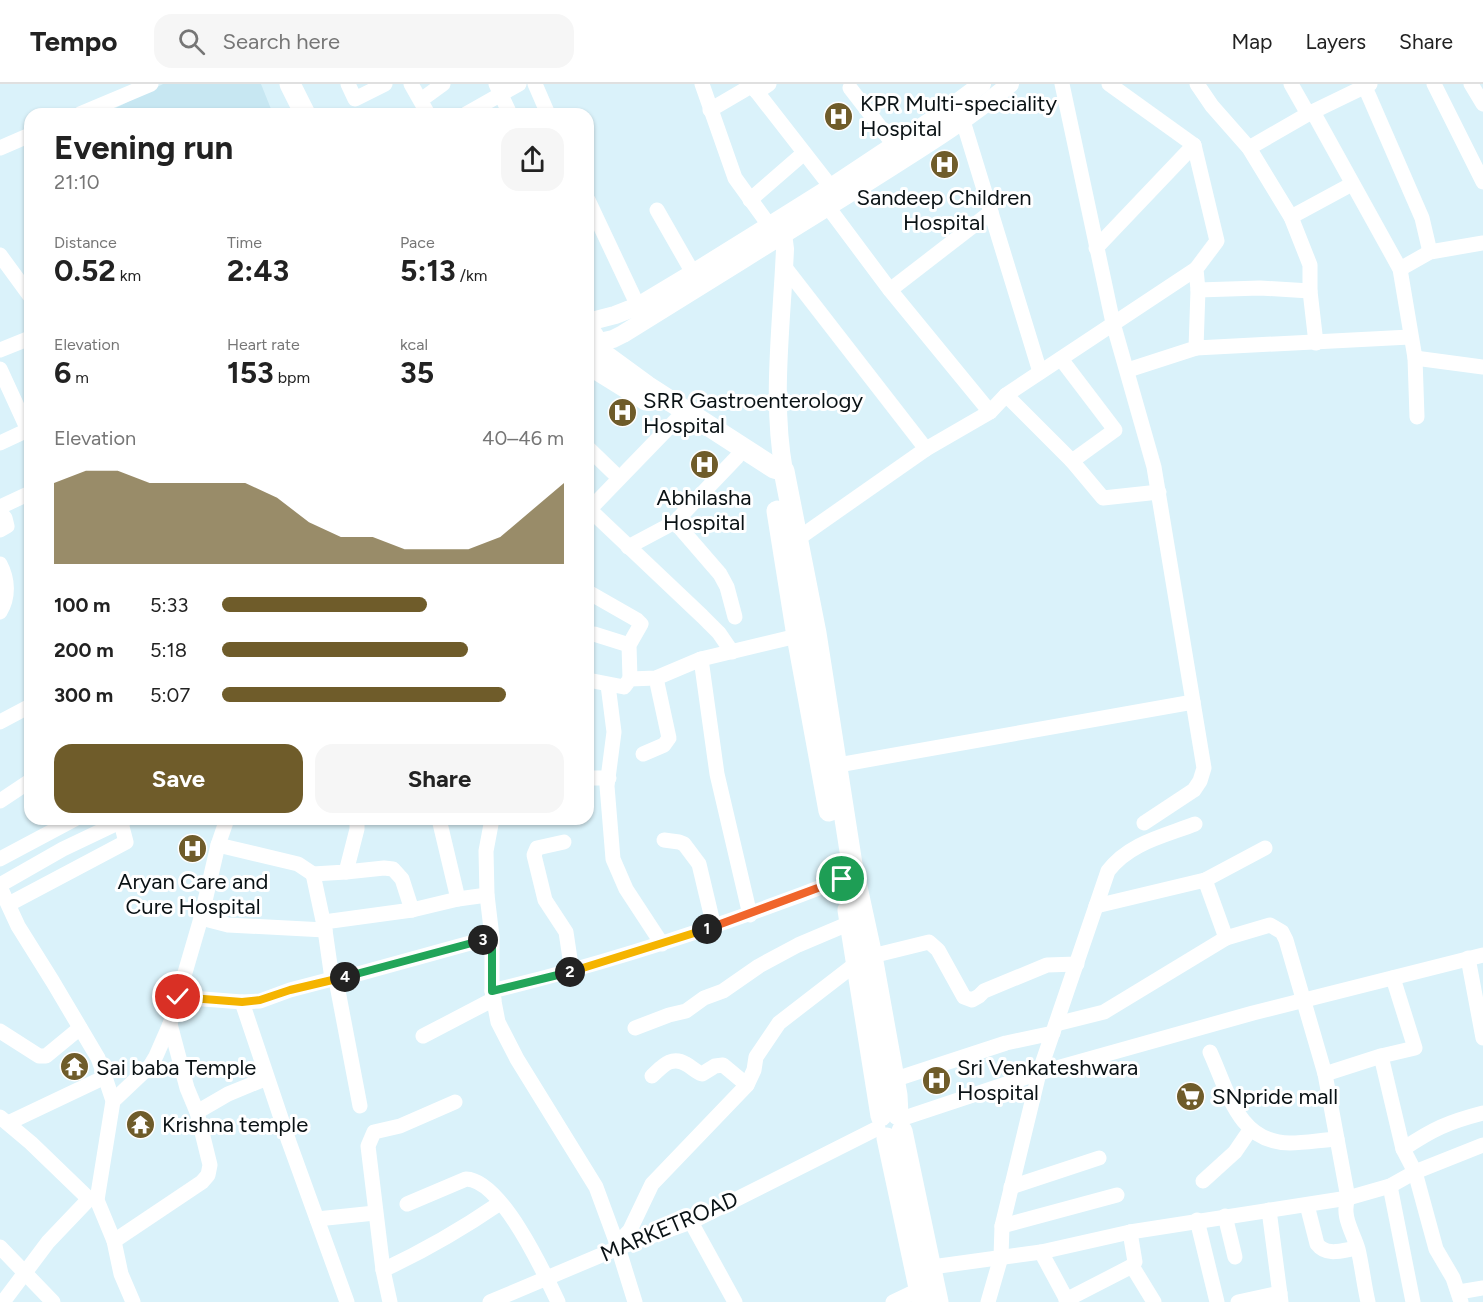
<!DOCTYPE html>
<meta charset="utf-8">
<style>
:root{--surface:#fff;--page:#f6f6f6;--text:#222;--muted:#767676;--line:#e0e0e0;--accent:#6f5c2a}
body{margin:0;font-family:Figtree,sans-serif;background:var(--page);color:var(--text);height:100vh;display:flex;flex-direction:column;font-size:22px;white-space:nowrap}
*{box-sizing:border-box;margin:0}
p{font-size:20px;color:var(--muted)}
.icon{flex:none;width:33px;height:33px;fill:none;stroke:currentColor;stroke-width:2;stroke-linecap:round;stroke-linejoin:round}
.map{position:relative;flex:1;overflow:hidden}
.side{position:absolute;left:24px;top:24px;width:570px;height:717px;display:flex;flex-direction:column;background:var(--surface);border-radius:18px;box-shadow:0 2px 4px #0004}
.side>*{flex:none}
.pin{position:absolute;display:grid;place-items:center;width:51px;height:51px;color:#fff;margin:-26px;border:3px solid #fff;border-radius:50%;box-shadow:0 2px 6px #0007}
.km{position:absolute;width:30px;height:30px;margin:-15px;border-radius:50%;background:#222;color:#fff;font-size:16px;line-height:30px;text-align:center}
.round{display:grid;place-items:center;flex:none;width:63px;height:63px;border-radius:18px;background:var(--page)}
.head{display:flex;align-items:center;justify-content:space-between;height:102px;padding:0 30px}
h1{font-size:33px;font-weight:700;line-height:45px}
.metrics{display:grid;grid-template-columns:repeat(3,1fr);gap:9px;height:102px;padding:6px 30px}
.metrics div{display:grid;align-content:center}
.metrics b{font-size:30px;font-weight:700}
.metrics small{font-size:16px;font-weight:400}
.metrics p{font-size:16px}
.chart{height:168px;padding:12px 30px}
.chart p{display:flex;justify-content:space-between}
.chart svg{width:100%;height:108px;margin-top:6px;fill:var(--accent);opacity:.7}
.button{display:flex;gap:12px;margin-top:auto;padding:12px 30px}
.button a{flex:1;height:69px;border-radius:18px;background:var(--accent);color:#fff;font-size:24px;font-weight:700;line-height:69px;text-align:center}
.button a+a{background:var(--page);color:var(--text)}
ul{padding:0 30px;list-style:none;font-size:20px}
li{display:grid;grid-template-columns:96px 72px 1fr;align-items:center;height:45px}
li i{height:15px;border-radius:8px;background:var(--accent)}
header{display:flex;align-items:center;gap:36px;box-sizing:border-box;height:84px;padding:0 30px;background:var(--surface);border-bottom:2px solid var(--line)}
header strong{font-size:28px}
nav{display:flex;gap:33px;margin-inline-start:auto;font-size:21px}
.search{width:420px;height:54px;background:var(--page);display:flex;align-items:center;gap:15px;box-sizing:border-box;padding:0 21px;border-radius:18px;color:var(--muted);font-size:22px}
.map>svg:first-child{display:block}
</style>
<header>
<strong>Tempo</strong>
<div class="search"><svg class="icon" aria-label="search" viewBox="0 0 24 24"><circle cx="10" cy="10" r="6"/><path d="M15 15l6 6"/></svg>Search here</div>
<nav><a>Map</a><a>Layers</a><a>Share</a></nav>
</header>
<div class="map">
<svg width="1483" height="1218" viewBox="0 0 1483 1218">
<rect width="100%" height="100%" fill="#daf2fa"/>
<polygon fill="#c7e7f2" points="163,0 261,0 273,30 104,30"/>
<g fill="none" stroke-linecap="round" stroke-linejoin="round">
<g stroke="#fff" stroke-width="15">
<polyline points="348,0 355,15 385,0"/>
<polyline points="411,0 428,30"/>
<polyline points="496,0 510,30"/>
<polyline points="535,0 548,30"/>
<polyline points="702,0 735,94 769,141"/>
<polyline points="1062,0 1113,239 1154,383 1204,684 1200,697 1194,706 1144,739"/>
<polyline points="1109,0 1194,61 1217,157 1196,185 1198,206 1196,264 1128,286"/>
<polyline points="1197,0 1212,22 1249,64 1291,133 1310,181 1310,207 1316,259"/>
<polyline points="1291,0 1308,30"/>
<polyline points="1434,0 1483,98"/>
<polyline points="1471,0 1483,20"/>
<polyline points="1365,3 1422,134 1430,168"/>
<polyline points="850,4 894,61"/>
<polyline points="757,8 831,103"/>
<polyline points="421,16 443,0"/>
<polyline points="710,26 751,2 757,8 769,0"/>
<polyline points="1313,28 1400,185 1415,274 1417,333"/>
<polyline points="80,30 151,0"/>
<polyline points="466,30 519,0"/>
<polyline points="963,37 1040,288"/>
<polyline points="0,64 30,51"/>
<polyline points="1249,64 1308,30 1370,0"/>
<polyline points="588,116 638,222"/>
<polyline points="750,116 804,69"/>
<polyline points="828,123 890,206 990,328 1006,311 1196,185"/>
<polyline points="657,126 693,189"/>
<polyline points="1291,133 1352,100"/>
<polyline points="1096,164 1194,61"/>
<polyline points="0,171 30,212"/>
<polyline points="784,182 926,365"/>
<polyline points="1400,185 1430,168 1483,159"/>
<polyline points="890,206 991,128"/>
<polyline points="1198,206 1260,204 1310,207"/>
<polyline points="1196,264 1410,253"/>
<polyline points="0,266 30,254"/>
<polyline points="1415,274 1483,283"/>
<polyline points="1061,275 1115,346 1072,377"/>
<polyline points="0,285 28,346"/>
<polyline points="1006,311 1072,377 1103,414 1159,408"/>
<polyline points="0,359 30,345"/>
<polyline points="588,364 619,394"/>
<polyline points="0,423 30,409"/>
<polyline points="588,424 702,532 719,549 732,568"/>
<polyline points="588,427 677,335"/>
<polyline points="0,428 5,434 7,442 0,446"/>
<polyline points="675,438 720,490 727,503 735,533"/>
<polyline points="796,456 926,365 990,328"/>
<polyline points="628,463 675,438 737,373"/>
<path d="M0 480C8 495 9 513 0 528"/>
<polyline points="588,508 637,536 641,540 629,561 630,595"/>
<polyline points="594,550 629,561"/>
<polyline points="588,596 624,603 630,595 656,594 701,575"/>
<polyline points="608,601 614,648 607,702 613,775 626,805 662,860"/>
<polyline points="0,638 30,622"/>
<polyline points="643,670 664,661 669,654 656,594"/>
<polyline points="827,683 1193,618"/>
<polyline points="588,694 609,694"/>
<polyline points="0,717 30,697"/>
<polyline points="439,735 458,815"/>
<polyline points="492,735 486,767 487,811 492,853 492,907 498,938 517,975 596,1103 617,1160 635,1218"/>
<polyline points="664,756 679,758 684,760 699,780 714,843"/>
<polyline points="564,758 537,764 534,771 545,816 566,848 572,888"/>
<polyline points="218,761 298,780 313,790"/>
<polyline points="0,775 75,735"/>
<polyline points="346,788 384,784 393,785 402,795 412,826"/>
<polyline points="1205,796 1265,764"/>
<polyline points="0,801 63,765 126,735"/>
<polyline points="0,803 18,842 53,898 98,974 105,993 113,1017 97,1116 114,1157 121,1190 133,1218"/>
<polyline points="9,820 126,758 121,739 117,735"/>
<polyline points="750,831 717,690 701,575 797,552"/>
<polyline points="201,834 228,841 325,846 313,790 346,788 357,745 357,735"/>
<polyline points="324,838 412,826 458,815 487,811"/>
<path d="M1226 854 1270 841 1282 848 1286 856 1325 990 1348 1114C1341 1132 1353 1148 1358 1165 1362 1182 1364 1201 1368 1218"/>
<polyline points="872,872 929,858 938,866 964,913 972,916 979,912 984,907 1047,881 1077,880"/>
<polyline points="1468,874 1483,954"/>
<polyline points="332,895 336,896 360,1022"/>
<polyline points="336,896 492,853"/>
<path d="M492 907C612 878 727 840 842 795"/>
<polyline points="178,913 242,918 260,917 290,906 332,895 325,846"/>
<polyline points="242,918 289,1058 347,1218"/>
<polyline points="1056,940 1104,928 1226,854 1205,796 1096,822"/>
<polyline points="635,944 669,931 686,927 704,914 723,907 759,882 798,861 850,839"/>
<polyline points="0,947 39,972 46,972 80,944"/>
<polyline points="423,952 494,915"/>
<path d="M1210 968C1228 1007 1238 1059 1290 1059 1305 1059 1321 1056 1337 1055"/>
<polyline points="1381,972 1403,1065 1415,1088 1436,1165 1453,1194 1461,1218"/>
<polyline points="1325,990 1381,972 1415,964 1393,894"/>
<path d="M652 992C662 983 671 971 686 980 692 983 696 988 702 990L715 982 723 981 747 1001"/>
<polyline points="893,996 1006,959 1053,949"/>
<polyline points="113,1017 150,982 156,972 170,940"/>
<polyline points="197,1028 228,1010 267,994"/>
<polyline points="0,1033 31,1059 89,1115"/>
<polyline points="901,1035 1039,989 1253,929 1483,871"/>
<polyline points="8,1039 105,993"/>
<path d="M1403 1065C1433 1045 1448 1038 1483 1029"/>
<polyline points="1203,1097 1235,1068 1250,1046"/>
<polyline points="1390,1102 1413,1218"/>
<polyline points="1011,1103 1099,1074"/>
<path d="M407 1120 466 1095C501 1096 544 1188 558 1218"/>
<path d="M1307 1121 1317 1160C1327 1173 1343 1166 1357 1164"/>
<polyline points="1269,1126 1281,1218"/>
<polyline points="1225,1132 1235,1173"/>
<polyline points="317,1135 375,1129"/>
<polyline points="1197,1136 1217,1218"/>
<polyline points="691,1138 735,1218"/>
<polyline points="1002,1142 1117,1111"/>
<polyline points="1130,1148 1135,1178 1132,1182"/>
<polyline points="114,1157 202,1098 208,1091 210,1081 197,1028 187,1004 170,940 201,834 218,761 227,735"/>
<polyline points="617,1160 630,1146 652,1100 747,1001 754,986 756,973 779,939 858,878"/>
<polyline points="0,1163 53,1218"/>
<polyline points="1041,1168 1068,1218"/>
<polyline points="932,1183 1041,1168 1130,1148 1348,1114 1390,1102 1415,1088 1483,1061"/>
<path d="M383 1186C424 1167 462 1145 500 1119"/>
<polyline points="1459,1208 1483,1204"/>
<polyline points="1066,1216 1132,1182 1154,1218"/>
<polyline points="3,1218 48,1158 89,1115 97,1116"/>
<polyline points="390,1218 383,1186 368,1062 374,1048 400,1042 455,1018"/>
<polyline points="490,1218 618,1164 691,1138 878,1044"/>
<polyline points="893,1218 914,1208 921,1214"/>
<path d="M988 1218 1001 1173 1002 1142 1039 989 1108 787C1129 759 1164 752 1195 740"/>
<polyline points="1238,1218 1280,1209"/>
</g>
<g stroke="#fff" stroke-width="18">
<path d="M782 142 785 165C782 237 771 316 784 387"/>
<polyline points="588,238 615,231 638,222 693,189 831,103 947,26 982,0"/>
<path d="M595 259 613 255 623 250C703 200 783 151 863 101 913 69 964 39 1010 0"/>
</g>
<g stroke="#fff" stroke-width="21">
<polyline points="290,0 305,30"/>
<path d="M588 245C598 254 597 264 588 274"/>
<polyline points="595,264 647,302 774,384 784,387 816,549 852,780 872,872 897,1011 898,1031"/>
<polyline points="588,280 646,316"/>
<polyline points="777,427 797,552 829,727"/>
<polyline points="848,826 881,1032"/>
<polyline points="902,1047 938,1218"/>
<polyline points="887,1054 922,1218"/>
</g>
</g>
<g fill="none" stroke-linecap="round" stroke-linejoin="round">
<defs>
<polyline id="split-1" points="707,845 842,795"/>
<polyline id="split-2" points="570,888 707,845"/>
<polyline id="split-3" points="483,856 492,853 492,907 570,888"/>
<polyline id="split-4" points="345,893 483,856"/>
<polyline id="split-5" points="178,913 242,918 260,916 290,906 345,893"/>
</defs>
<use href="#split-1" stroke="#fff" stroke-width="12"/>
<use href="#split-2" stroke="#fff" stroke-width="12"/>
<use href="#split-3" stroke="#fff" stroke-width="12"/>
<use href="#split-4" stroke="#fff" stroke-width="12"/>
<use href="#split-5" stroke="#fff" stroke-width="12"/>
<use href="#split-1" stroke="#f0652b" stroke-width="8"/>
<use href="#split-2" stroke="#f5b400" stroke-width="8"/>
<use href="#split-3" stroke="#22a559" stroke-width="8"/>
<use href="#split-4" stroke="#22a559" stroke-width="8"/>
<use href="#split-5" stroke="#f5b400" stroke-width="8"/>
</g>
<defs>
<symbol id="hospital-disc" viewBox="-11 -11 22 22"><circle r="9.5" fill="#6f5c2a" stroke="#fff"/><path d="M-5-5h3v3.5h4V-5h3V5h-3V1.5h-4V5h-3Z" fill="#fff"/></symbol>
<symbol id="temple-disc" viewBox="-11 -11 22 22"><circle r="9.5" fill="#6f5c2a" stroke="#fff"/><path d="M0-6L5-2H3V0L6.5 2.5H4V6H1.5V3h-3V6H-4V2.5H-6.5L-3 0V-2H-5Z" fill="#fff"/></symbol>
<symbol id="supermarket-disc" viewBox="-11 -11 22 22"><circle r="9.5" fill="#6f5c2a" stroke="#fff"/><path d="M-6-5.5h2.5l.6 2H6L4.5 2H-2.5L-4.4-4H-6ZM-1.5 3.2a1.3 1.3 0 1 0 .1 0ZM3 3.2a1.3 1.3 0 1 0 .1 0Z" fill="#fff"/></symbol>
</defs>
<g fill-rule="evenodd">
<use href="#hospital-disc" x="822" y="16" width="33" height="33"/>
<use href="#hospital-disc" x="928" y="64" width="33" height="33"/>
<use href="#hospital-disc" x="606" y="312" width="33" height="33"/>
<use href="#hospital-disc" x="688" y="364" width="33" height="33"/>
<use href="#hospital-disc" x="176" y="748" width="33" height="33"/>
<use href="#temple-disc" x="58" y="966" width="33" height="33"/>
<use href="#hospital-disc" x="920" y="980" width="33" height="33"/>
<use href="#supermarket-disc" x="1174" y="996" width="33" height="33"/>
<use href="#temple-disc" x="124" y="1024" width="33" height="33"/>
</g>
<g text-anchor="middle" stroke-width="6" stroke-linejoin="round" paint-order="stroke">
<g font-size="22" fill="#0a1215" stroke="#fff" text-anchor="start">
<text x="860" y="27">KPR Multi-speciality<tspan x="860" dy="25">Hospital</tspan></text>
<text x="944" y="121" text-anchor="middle">Sandeep Children<tspan x="944" dy="25">Hospital</tspan></text>
<text x="643" y="324">SRR Gastroenterology<tspan x="643" dy="25">Hospital</tspan></text>
<text x="704" y="421" text-anchor="middle">Abhilasha<tspan x="704" dy="25">Hospital</tspan></text>
<text x="193" y="805" text-anchor="middle">Aryan Care and<tspan x="193" dy="25">Cure Hospital</tspan></text>
<text x="96" y="991">Sai baba Temple</text>
<text x="957" y="991">Sri Venkateshwara<tspan x="957" dy="25">Hospital</tspan></text>
<text x="1212" y="1020">SNpride mall</text>
<text x="162" y="1048">Krishna temple</text>
</g>
<g font-size="22" fill="#0a1215" stroke="#fff">
<text transform="translate(669 1142) rotate(-23)" y="8">MARKETROAD</text>
</g>
</g>
</svg>
<div class="pin" style="left:842px;top:795px;background:#1e9e55"><svg class="icon" aria-label="arrive" viewBox="0 0 24 24"><path d="M6 21V4h12l-3 4 3 4H6"/></svg></div>
<div class="pin" style="left:178px;top:913px;background:#d93025"><svg class="icon" aria-label="check" viewBox="0 0 24 24"><path d="M5 12l5 5 9-10"/></svg></div>
<b class="km" style="left:707px;top:845px">1</b>
<b class="km" style="left:570px;top:888px">2</b>
<b class="km" style="left:483px;top:856px">3</b>
<b class="km" style="left:345px;top:893px">4</b>
<section class="side">
<div class="head"><div><h1>Evening run</h1><p>21:10</p></div><a class="round"><svg class="icon" aria-label="share" viewBox="0 0 24 24"><path d="M12 15V3M7 8l5-5 5 5M5 13v7h14v-7"/></svg></a></div>
<div class="metrics">
<div><p>Distance</p><b>0.52<small> km</small></b></div>
<div><p>Time</p><b>2:43</b></div>
<div><p>Pace</p><b>5:13<small> /km</small></b></div>
</div>
<div class="metrics">
<div><p>Elevation</p><b>6<small> m</small></b></div>
<div><p>Heart rate</p><b>153<small> bpm</small></b></div>
<div><p>kcal</p><b>35</b></div>
</div>
<div class="chart"><p><span>Elevation</span>40–46 m</p>
<svg viewBox="0 0 160 44" preserveAspectRatio="none"><path d="M0 44V11L10 6L20 6L30 11L40 11L50 11L60 11L70 17L80 27L90 33L100 33L110 38L120 38L130 38L140 33L150 22L160 11V44z"/></svg>
</div>
<ul>
<li><b>100 m</b>5:33<i style="width:60%"></i></li>
<li><b>200 m</b>5:18<i style="width:72%"></i></li>
<li><b>300 m</b>5:07<i style="width:83%"></i></li>
</ul>
<div class="button"><a>Save</a><a>Share</a></div>
</section>
</div>
